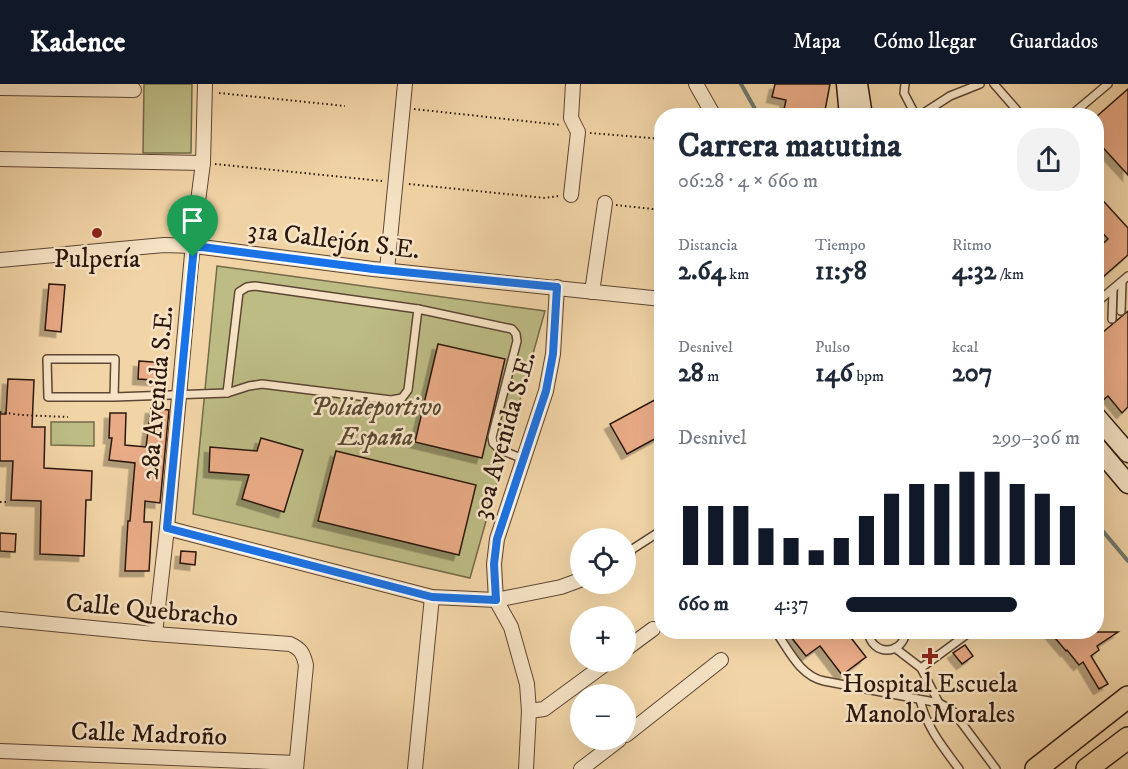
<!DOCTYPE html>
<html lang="es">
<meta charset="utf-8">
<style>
:root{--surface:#fff;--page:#f2f2f3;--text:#1f2937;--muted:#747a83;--accent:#111827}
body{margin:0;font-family:"IM FELL DW Pica",serif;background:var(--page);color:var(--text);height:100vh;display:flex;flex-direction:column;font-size:22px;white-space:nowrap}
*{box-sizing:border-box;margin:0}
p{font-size:20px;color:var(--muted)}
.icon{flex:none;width:33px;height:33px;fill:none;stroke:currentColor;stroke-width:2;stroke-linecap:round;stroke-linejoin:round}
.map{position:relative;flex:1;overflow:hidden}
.panel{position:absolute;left:654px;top:24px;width:450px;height:531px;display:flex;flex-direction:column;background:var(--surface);border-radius:24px;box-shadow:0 6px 24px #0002}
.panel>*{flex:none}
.controls{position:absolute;left:570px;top:444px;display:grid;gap:12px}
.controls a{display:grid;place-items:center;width:66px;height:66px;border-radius:50%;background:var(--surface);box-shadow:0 6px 24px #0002;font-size:30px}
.pin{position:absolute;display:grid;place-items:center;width:51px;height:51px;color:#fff;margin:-62px -26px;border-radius:50% 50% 50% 0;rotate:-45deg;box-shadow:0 0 6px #0007}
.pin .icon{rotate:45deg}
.round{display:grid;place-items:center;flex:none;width:63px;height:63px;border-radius:24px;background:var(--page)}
.head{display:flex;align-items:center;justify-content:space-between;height:102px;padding:0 24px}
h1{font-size:33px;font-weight:700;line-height:45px}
.figures{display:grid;grid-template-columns:repeat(3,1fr);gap:9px;height:102px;padding:6px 24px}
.figures div{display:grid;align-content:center}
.figures b{font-size:26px;font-weight:700}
.figures small{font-size:16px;font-weight:400}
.figures p{font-size:16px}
.chart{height:168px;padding:12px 24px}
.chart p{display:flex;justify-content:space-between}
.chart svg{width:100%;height:108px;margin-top:6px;stroke:var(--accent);stroke-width:6}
ul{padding:0 24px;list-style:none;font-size:20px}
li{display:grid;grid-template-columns:96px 72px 1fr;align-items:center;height:45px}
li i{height:15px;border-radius:8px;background:var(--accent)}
header{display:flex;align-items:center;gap:36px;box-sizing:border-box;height:84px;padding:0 30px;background:var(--accent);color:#fff}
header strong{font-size:28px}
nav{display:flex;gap:33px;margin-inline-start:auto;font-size:21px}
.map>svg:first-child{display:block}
</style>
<header>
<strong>Kadence</strong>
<nav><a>Mapa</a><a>Cómo llegar</a><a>Guardados</a></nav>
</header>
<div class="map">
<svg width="1128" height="685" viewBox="0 0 1128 685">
<defs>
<filter id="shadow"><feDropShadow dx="-5.5" dy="5.5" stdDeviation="0" flood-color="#0004"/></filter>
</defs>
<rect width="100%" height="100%" fill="#f2d5a7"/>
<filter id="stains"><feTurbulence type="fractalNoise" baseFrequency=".00333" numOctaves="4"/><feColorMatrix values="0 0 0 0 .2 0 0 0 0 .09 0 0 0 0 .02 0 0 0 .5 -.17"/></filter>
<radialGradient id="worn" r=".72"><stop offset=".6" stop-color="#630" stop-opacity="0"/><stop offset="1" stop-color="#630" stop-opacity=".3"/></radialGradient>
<g fill="#bdbc85" stroke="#746a49" stroke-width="1.5">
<polygon points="144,0 192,0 191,69 143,69"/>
<polygon points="217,182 545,227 470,494 193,430"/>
<polygon points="51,338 94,338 94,362 51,361"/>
</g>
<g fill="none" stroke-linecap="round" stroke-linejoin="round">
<g stroke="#6f786e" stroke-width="4">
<polyline points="741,0 759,32"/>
<polyline points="1096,439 1128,477"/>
</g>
</g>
<g fill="#e9ab86" stroke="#2b170d" stroke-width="1.5" filter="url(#shadow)">
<polygon points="775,0 830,0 824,32 791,32 783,30 786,16 772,13"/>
<polygon points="1128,5 1128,91 1096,56 1096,33"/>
<polygon points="1096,109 1128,144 1128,171 1096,199 1096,166 1108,155 1096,142"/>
<polygon points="49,200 65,201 61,248 45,246"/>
<polygon points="1128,227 1128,323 1122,329 1108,312 1102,317 1096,311 1096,254"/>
<polygon points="438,260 505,275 482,374 415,358"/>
<polygon points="139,277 167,279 166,297 138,295"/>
<polygon points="8,295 34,296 32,343 45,343 44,384 92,387 91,416 86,416 84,472 40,470 41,417 11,416 13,377 0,377 0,330 6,330"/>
<polygon points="662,312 662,351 627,370 610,340"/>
<polygon points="151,324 169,326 160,419 145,417 144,438 152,438 149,487 125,487 128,437 130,437 135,379 109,376 112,354 109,354 110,329 126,329 125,361 146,363"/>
<polygon points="261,354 303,366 284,428 242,415 249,391 209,388 210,363 257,367"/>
<polygon points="336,367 476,401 459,471 318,437"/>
<polygon points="0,449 16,450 15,468 0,467"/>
<polygon points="181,467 196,468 195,481 180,479"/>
<polygon points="787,548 839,548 843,553 848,550 866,573 842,591 820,562 806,572"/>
<polygon points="1050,548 1118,548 1097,562 1099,566 1091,572 1108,600 1099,605 1083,578 1079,581 1067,566 1066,567"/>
<polygon points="965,561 973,572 962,580 953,569"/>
</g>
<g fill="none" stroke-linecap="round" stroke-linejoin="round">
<defs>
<g id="lane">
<polyline points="905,0 904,9 916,32"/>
<polyline points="994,0 1022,32"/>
<polyline points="919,32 950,12 980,0"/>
<polyline points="1070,32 1108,0"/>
<polyline points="1096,219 1128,192"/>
<polyline points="1121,227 1122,198"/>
<polyline points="1112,235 1113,206"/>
<polyline points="227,309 239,208 247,203 255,202 418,225 512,245 516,250 517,257 492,353 493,359 499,365 523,375"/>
<polyline points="114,313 115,275 47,275 48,313 114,313 227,309 249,302 262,300 391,316 402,314 408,306 418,225"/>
<polyline points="659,383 662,387"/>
<polyline points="628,468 662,446"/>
<path d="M776 548C789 566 800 592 824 597L939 619 952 626 996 685"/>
<path d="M868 548C872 572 902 572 906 548"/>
<polyline points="895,564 921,584 939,619"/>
<polyline points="921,584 970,548"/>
<path d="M920 616C927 644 942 662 959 685"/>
</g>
<g id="street">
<polyline points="696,0 714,32"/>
<polyline points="0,4 134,6"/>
<polyline points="0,75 203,79"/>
<polyline points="571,111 578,48 571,34 573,0"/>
<polyline points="0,176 164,161 194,162 373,185 662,215"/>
<polyline points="387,186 405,0"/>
<polyline points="592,208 605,119"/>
<polyline points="167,444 432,513 496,516 561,503 580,496"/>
<polyline points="626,470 628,468"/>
<path d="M0 535 155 550 290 560C301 565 303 569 306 581L296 685"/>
<polyline points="155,550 167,444 194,148 203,79 205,0"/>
<polyline points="626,565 653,545"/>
<polyline points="529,627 544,625 608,578"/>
<polyline points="626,651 721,576"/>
<polyline points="0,667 296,679"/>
<polyline points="415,685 432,513"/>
<polyline points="526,685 529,627 527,600 511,543 496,516 494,480 497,455 546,307 553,270 557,203"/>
<polyline points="581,685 619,656"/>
</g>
<g id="secondary">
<polyline points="846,0 849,32"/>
<polyline points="858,0 863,32"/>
<polyline points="1096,332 1128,369"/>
<polyline points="1096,362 1128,400"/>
</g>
<g id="primary">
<polyline points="1036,685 1128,613"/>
<polyline points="1087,685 1128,654"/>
</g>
</defs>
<use href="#lane" stroke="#5d4634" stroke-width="10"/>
<use href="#street" stroke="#5d4634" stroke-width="16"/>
<use href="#secondary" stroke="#2b170d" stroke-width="21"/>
<use href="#primary" stroke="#2b170d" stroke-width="24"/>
<g stroke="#2b170d" stroke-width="2" stroke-dasharray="1.5 3" stroke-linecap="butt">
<polyline points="219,9 345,22"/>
<polyline points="414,25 561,41"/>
<polyline points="590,49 662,55"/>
<polyline points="215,80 382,97"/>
<polyline points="409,100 545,114 558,112"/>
<polyline points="616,121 662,126"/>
<polyline points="0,328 21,331 68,333"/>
<polyline points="0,418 7,418"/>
</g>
<use href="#lane" stroke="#f7e4c6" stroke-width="7"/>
<use href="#street" stroke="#f7e4c6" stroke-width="14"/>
<use href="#secondary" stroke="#f7e4c6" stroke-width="18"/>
<use href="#primary" stroke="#f2d5a7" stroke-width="21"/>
</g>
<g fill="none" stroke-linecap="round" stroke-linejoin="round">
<defs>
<polygon id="route" points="194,162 373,185 557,203 553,270 546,307 497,455 494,480 496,516 432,513 167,444"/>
</defs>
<use href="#route" stroke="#fff" stroke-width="12"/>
<use href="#route" stroke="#1a73e8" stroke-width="8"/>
</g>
<g fill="#8f2418" stroke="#f7e4c6" stroke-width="2">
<circle cx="97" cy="149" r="6"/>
<path d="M927 563h6v6h6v6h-6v6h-6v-6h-6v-6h6z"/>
</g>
<g text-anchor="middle" stroke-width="5" stroke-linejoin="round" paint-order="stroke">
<g font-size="26" fill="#2b170d" stroke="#f7e4c6">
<text transform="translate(334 155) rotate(7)" y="9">31a Callejón S.E.</text>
<text transform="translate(156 309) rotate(-85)" y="9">28a Avenida S.E.</text>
<text transform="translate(503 351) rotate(-74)" y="9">30a Avenida S.E.</text>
<text transform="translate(152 525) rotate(5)" y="9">Calle Quebracho</text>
<text transform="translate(149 649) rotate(2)" y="9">Calle Madroño</text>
</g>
<g font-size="26" fill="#2b170d" stroke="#f7e4c6">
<text x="97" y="183">Pulpería</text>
<text x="930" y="608">Hospital Escuela<tspan x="930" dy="30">Manolo Morales</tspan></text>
</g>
<g font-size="26" font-style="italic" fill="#574931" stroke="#f7e4c6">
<text x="376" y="331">Polideportivo<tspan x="376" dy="30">España</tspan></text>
</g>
</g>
<rect width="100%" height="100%" filter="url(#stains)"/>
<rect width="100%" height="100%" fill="url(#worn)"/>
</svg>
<div class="controls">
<a><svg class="icon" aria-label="locate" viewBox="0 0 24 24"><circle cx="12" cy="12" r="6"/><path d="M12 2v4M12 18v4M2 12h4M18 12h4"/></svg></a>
<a>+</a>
<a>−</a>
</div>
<div class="pin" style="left:193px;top:173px;background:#1e9e55"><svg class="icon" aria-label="arrive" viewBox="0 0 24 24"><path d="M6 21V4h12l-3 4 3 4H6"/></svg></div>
<section class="panel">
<div class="head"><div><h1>Carrera matutina</h1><p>06:28 · 4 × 660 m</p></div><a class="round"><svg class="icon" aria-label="share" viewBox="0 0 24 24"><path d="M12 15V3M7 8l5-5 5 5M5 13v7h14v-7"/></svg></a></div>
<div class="figures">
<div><p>Distancia</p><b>2.64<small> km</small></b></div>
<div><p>Tiempo</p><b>11:58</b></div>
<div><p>Ritmo</p><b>4:32<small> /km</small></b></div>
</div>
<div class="figures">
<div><p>Desnivel</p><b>28<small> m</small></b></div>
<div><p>Pulso</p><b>146<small> bpm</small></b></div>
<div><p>kcal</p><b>207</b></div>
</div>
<div class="chart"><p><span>Desnivel</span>299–306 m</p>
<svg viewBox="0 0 160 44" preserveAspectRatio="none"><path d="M5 44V20M15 44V20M25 44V20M35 44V29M45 44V33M55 44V38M65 44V33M75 44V24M85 44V15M95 44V11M105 44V11M115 44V6M125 44V6M135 44V11M145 44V15M155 44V20"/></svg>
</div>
<ul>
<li><b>660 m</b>4:37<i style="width:73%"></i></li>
</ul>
</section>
</div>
